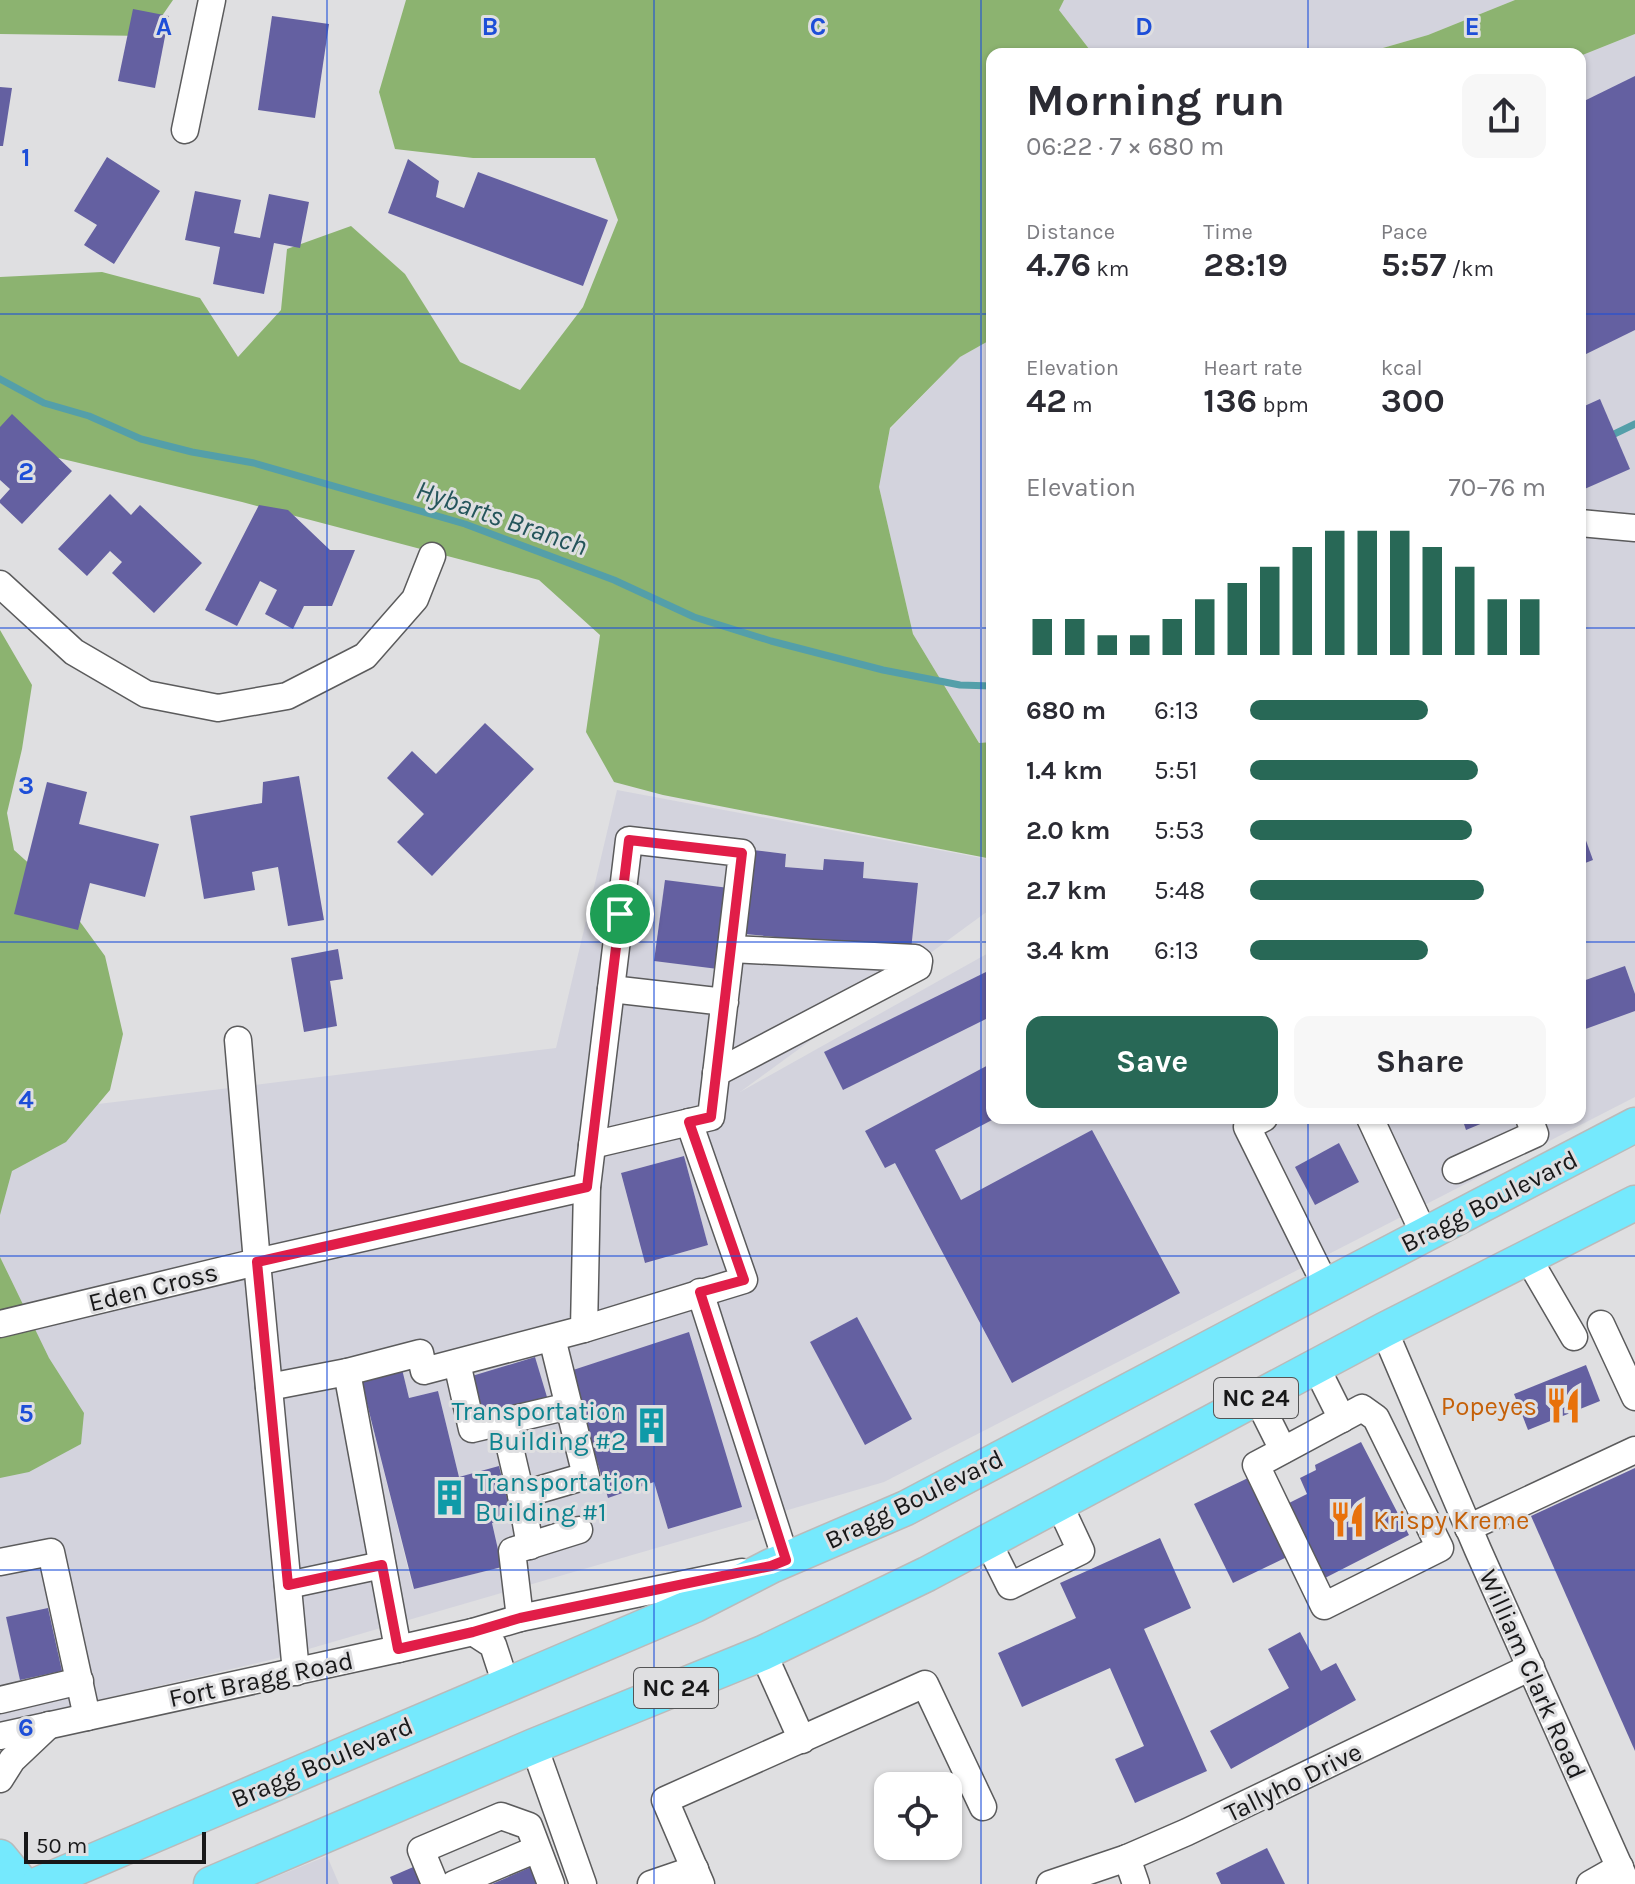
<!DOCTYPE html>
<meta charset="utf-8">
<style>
:root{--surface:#fff;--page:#f7f7f7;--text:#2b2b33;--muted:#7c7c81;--accent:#286856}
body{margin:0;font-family:Karla,sans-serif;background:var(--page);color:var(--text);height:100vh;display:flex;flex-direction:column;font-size:30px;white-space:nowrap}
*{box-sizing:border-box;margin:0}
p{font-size:26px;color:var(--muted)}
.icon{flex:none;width:44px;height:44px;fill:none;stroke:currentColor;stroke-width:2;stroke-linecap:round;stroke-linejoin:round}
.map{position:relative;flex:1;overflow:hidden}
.side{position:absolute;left:986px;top:48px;width:600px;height:1076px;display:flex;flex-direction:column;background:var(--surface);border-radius:16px;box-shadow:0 2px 6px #0004}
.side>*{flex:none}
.controls{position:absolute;left:874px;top:1772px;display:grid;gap:16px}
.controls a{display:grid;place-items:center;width:88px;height:88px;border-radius:16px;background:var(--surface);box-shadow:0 2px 6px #0004;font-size:40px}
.scale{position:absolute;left:24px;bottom:20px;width:182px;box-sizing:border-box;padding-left:8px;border:4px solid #181819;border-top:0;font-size:22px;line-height:28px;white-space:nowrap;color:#181819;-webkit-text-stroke:6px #dfdfe1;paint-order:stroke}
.pin{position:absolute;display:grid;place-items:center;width:68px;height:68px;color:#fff;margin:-34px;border:4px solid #fff;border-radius:50%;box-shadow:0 2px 8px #0007}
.round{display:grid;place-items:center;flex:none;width:84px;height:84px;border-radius:16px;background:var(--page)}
.head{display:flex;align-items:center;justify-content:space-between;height:136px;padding:0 40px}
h1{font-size:44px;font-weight:700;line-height:60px}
.stats{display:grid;grid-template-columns:repeat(3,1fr);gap:12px;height:136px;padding:8px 40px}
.stats div{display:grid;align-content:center}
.stats b{font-size:34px;font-weight:700}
.stats small{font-size:22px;font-weight:400}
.stats p{font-size:22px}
.chart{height:224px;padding:16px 40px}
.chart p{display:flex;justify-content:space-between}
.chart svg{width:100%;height:144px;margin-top:8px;stroke:var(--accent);stroke-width:6}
.action{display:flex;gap:16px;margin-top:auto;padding:16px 40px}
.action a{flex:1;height:92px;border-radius:16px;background:var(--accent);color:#fff;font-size:32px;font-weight:700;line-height:92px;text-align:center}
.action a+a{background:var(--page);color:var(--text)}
ul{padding:0 40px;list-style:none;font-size:26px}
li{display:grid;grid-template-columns:128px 96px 1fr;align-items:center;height:60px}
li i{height:20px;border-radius:10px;background:var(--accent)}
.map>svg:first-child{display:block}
</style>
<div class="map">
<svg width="1635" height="1884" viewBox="0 0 1635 1884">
<rect width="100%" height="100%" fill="#dfdfe1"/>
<g fill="#d3d3dd" fill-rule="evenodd">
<polygon points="1064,0 1515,0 1428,35 1362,54 1093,54 1059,10"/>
<path d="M1635 34V1097L884 1482 274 1659 0 1723V1116L556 1048 617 790 992 860V908L740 1092 992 951V1118H1580V56ZM753 850 786 854 785 867 823 870 825 859 864 862 863 878 918 883 911 950ZM684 1156 708 1245 646 1263 621 1173ZM689 1333 741 1507 668 1529 654 1482 570 1371ZM402 1369 409 1398 438 1391 459 1477 499 1467 512 1517 492 1523 502 1567 413 1589 361 1380Z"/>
<polygon points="992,339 992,742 979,743 913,634 879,487 890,429 960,357"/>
<polygon points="327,1856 339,1884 258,1884"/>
</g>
<g fill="#8cb370">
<polygon points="0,0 173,0 148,36 0,34"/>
<polygon points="406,0 1064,0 1059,10 1093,54 992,54 992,339 960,357 890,428 879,487 913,634 979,743 992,742 992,859 663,795 614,782 586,732 600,635 539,580 242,502 0,444 0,277 102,272 200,298 238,357 281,310 287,249 351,226 405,274 460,362 520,390 583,307 618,220 595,158 473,158 395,149 379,92"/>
<polygon points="1515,0 1635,0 1635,34 1580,56 1580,54 1362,54 1428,35"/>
<polygon points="0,630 32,685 22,749 7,813 14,850 54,886 105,956 123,1034 110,1090 66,1142 12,1171 0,1215"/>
<polygon points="0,1257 49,1358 84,1413 81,1444 29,1472 0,1478"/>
</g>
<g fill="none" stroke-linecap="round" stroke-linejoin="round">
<g stroke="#549fa9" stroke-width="7">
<polyline points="0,379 44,403 89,416 141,439 192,452 254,463 465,524 614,580 694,617 771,641 883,670 960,685 992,686"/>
<polyline points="1608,437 1635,424"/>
</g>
</g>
<g fill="#6460a1">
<polygon points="133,9 169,16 155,88 118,81"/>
<polygon points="272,16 329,24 315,118 258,110"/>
<polygon points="1635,76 1635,330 1580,357 1580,103"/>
<polygon points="0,87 12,88 3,146 0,146"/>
<polygon points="107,157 160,191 114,264 84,245 97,225 74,211"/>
<polygon points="408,159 439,181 436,197 464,208 478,172 608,220 583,286 388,213"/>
<polygon points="195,191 241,200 234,233 260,238 269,194 309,202 300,248 274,243 264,294 213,284 220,247 185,240"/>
<polygon points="1600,399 1630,469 1580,491 1580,408"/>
<polygon points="12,414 72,471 22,524 0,503 0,500 10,489 0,480 0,427"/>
<polygon points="110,494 131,515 140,505 202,563 154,613 112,573 122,562 110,551 87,576 58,549"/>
<polygon points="259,505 288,510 330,550 355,550 332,606 304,606 293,629 265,614 277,590 260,581 237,626 205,610"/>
<polygon points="485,723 534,769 432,876 397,842 424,814 387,778 412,751 436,774"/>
<polygon points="299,776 324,920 288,926 278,867 252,872 255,890 204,899 190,816 262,803 263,782"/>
<polygon points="47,782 87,792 79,824 159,844 145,897 90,883 78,930 14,914"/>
<polygon points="1580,824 1593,860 1580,865"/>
<polygon points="753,850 786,854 785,867 823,870 824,859 864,862 863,878 918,883 911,950 745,934"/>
<polygon points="665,880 729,888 718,969 654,961"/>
<polygon points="338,949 343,979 330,981 337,1026 304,1032 291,958"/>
<polygon points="1625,966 1635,994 1635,1011 1580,1031 1580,982"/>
<polygon points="992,969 992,1016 843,1090 824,1052"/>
<polygon points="992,1063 992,1120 935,1150 961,1200 1092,1130 1180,1293 1012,1383 895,1163 885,1168 865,1131"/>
<polygon points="1462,1118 1490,1118 1490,1120 1466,1130"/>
<polygon points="1339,1143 1359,1182 1315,1205 1295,1167"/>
<polygon points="684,1156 708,1245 645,1263 621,1173"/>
<polygon points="857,1317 912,1419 865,1445 810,1342"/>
<polygon points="689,1332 742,1507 668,1529 654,1482 608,1498 570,1371"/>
<polygon points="535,1357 547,1397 483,1416 472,1376"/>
<polygon points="1586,1365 1600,1401 1528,1430 1514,1394"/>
<polygon points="402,1369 409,1398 438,1391 459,1477 499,1466 512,1518 492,1523 502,1567 414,1589 361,1380"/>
<polygon points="1361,1442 1409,1535 1323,1579 1285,1505 1307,1494 1300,1478 1316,1470 1315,1465"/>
<polygon points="1635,1468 1635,1751 1531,1516"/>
<polygon points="1248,1478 1287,1557 1233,1583 1194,1504"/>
<polygon points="1160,1538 1191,1608 1144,1629 1207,1771 1135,1803 1115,1759 1144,1746 1110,1668 1022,1707 998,1653 1076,1618 1060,1583"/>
<polygon points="48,1608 62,1671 20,1680 6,1617"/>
<polygon points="1300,1632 1321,1671 1336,1663 1356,1700 1231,1769 1210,1731 1289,1688 1268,1649"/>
<polygon points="1267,1848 1285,1884 1221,1884 1216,1873"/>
<polygon points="418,1865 426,1884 393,1884 390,1877"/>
<polygon points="531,1867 539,1884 492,1884"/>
</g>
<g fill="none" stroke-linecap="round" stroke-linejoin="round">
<defs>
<g id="minor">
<polyline points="185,130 212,0"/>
<polyline points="1580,523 1635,528"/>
<polyline points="0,584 74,652 146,694 218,708 287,696 365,656 415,599 432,556"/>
<polyline points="238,1040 257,1262 296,1672"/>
<polyline points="716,1073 918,967 919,961 915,958 731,949"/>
<polyline points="1264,1118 1247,1127 1326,1286"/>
<polyline points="1370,1118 1424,1234"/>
<polyline points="592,1145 711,1117 742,853 629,840 611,989 725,1002"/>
<polyline points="1456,1170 1535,1134 1529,1118"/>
<polyline points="1528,1258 1574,1337"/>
<polyline points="700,1292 786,1560"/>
<polyline points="0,1324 257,1262 587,1187"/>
<polyline points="1601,1324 1635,1397"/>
<polyline points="584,1329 744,1280 689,1122"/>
<polyline points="1384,1330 1478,1550 1627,1884"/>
<polyline points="457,1363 472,1429 569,1406"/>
<polyline points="1316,1367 1342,1419"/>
<polyline points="347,1372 420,1353 424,1371 584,1329 587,1187 611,989"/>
<polyline points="269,1387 347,1372 398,1649"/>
<polyline points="1257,1398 1283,1450"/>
<polygon points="1362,1408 1376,1418 1440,1548 1324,1606 1256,1465"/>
<polyline points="504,1422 521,1495"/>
<polyline points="1468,1528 1635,1450"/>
<polyline points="988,1542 1010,1586 1081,1551 1059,1504"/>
<polyline points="530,1546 521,1495 586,1476 552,1338"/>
<polyline points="0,1562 51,1552 87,1717"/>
<polyline points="288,1585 382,1565"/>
<polyline points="520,1618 512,1551 579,1530"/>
<polyline points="473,1632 493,1645 506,1685"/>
<polyline points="763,1653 802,1740"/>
<polyline points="0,1700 80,1681"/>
<polyline points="0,1736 398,1649 473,1632 520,1618 742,1572"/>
<polyline points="534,1746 583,1884"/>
<polyline points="0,1779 12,1760 49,1725"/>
<polyline points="1127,1858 1136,1884"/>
<polyline points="435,1884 421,1850 501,1816 529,1826 551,1884"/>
<polyline points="454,1884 537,1849"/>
<polyline points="651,1884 695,1869"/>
<polyline points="701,1884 665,1800 925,1684 983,1807"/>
<polyline points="1050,1884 1127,1858 1187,1832 1531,1667"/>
<polyline points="1590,1884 1620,1867"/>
</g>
<g id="major">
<polyline points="0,1857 22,1884"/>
<polyline points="39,1884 695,1605 771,1566 906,1508 1355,1271 1635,1125"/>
<polyline points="211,1884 534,1746 763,1653 927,1574 1384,1330 1635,1203"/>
</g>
</defs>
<use href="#minor" stroke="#5b5b5c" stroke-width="29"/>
<use href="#major" stroke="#bababa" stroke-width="37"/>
<use href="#minor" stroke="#fff" stroke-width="26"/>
<use href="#major" stroke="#75e9fd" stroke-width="34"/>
</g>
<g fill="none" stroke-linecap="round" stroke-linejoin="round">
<defs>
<polygon id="route" points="629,840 742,853 711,1117 689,1122 744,1280 700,1292 786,1560 771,1566 520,1618 473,1632 398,1649 382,1565 288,1585 257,1262 587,1187"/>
</defs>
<use href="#route" stroke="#fff" stroke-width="16"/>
<use href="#route" stroke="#e11d48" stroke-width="10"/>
</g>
<path fill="none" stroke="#1d4ed8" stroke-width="2" stroke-opacity="0.55" d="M327 0V1884M654 0V1884M981 0V1884M1308 0V54M0 314H992M1580 314H1635M0 628H992M1580 628H1635M0 942H992M1580 942H1635M1308 1118V1884M0 1256H1635M0 1570H1635"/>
<defs>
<symbol id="restaurant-bare" viewBox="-9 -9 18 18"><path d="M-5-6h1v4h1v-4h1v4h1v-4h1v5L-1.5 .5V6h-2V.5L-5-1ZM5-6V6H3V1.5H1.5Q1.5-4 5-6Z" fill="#e8710a" stroke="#dfdfe1" stroke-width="2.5" paint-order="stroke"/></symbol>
<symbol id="building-bare" viewBox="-9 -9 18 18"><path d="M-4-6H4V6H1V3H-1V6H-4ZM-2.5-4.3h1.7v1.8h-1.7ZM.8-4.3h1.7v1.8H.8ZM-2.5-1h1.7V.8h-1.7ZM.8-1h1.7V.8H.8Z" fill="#0f9aa8" stroke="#dfdfe1" stroke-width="2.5" paint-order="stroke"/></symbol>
</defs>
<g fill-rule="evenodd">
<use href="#restaurant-bare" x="1538" y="1380" width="51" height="51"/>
<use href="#building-bare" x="626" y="1400" width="51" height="51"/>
<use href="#building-bare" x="424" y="1472" width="51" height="51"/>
<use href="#restaurant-bare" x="1322" y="1494" width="51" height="51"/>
</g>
<g text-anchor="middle" stroke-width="6" stroke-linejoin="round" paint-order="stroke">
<g fill="#dfdfe1" stroke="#545455" stroke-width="2">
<rect x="1214" y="1378" width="84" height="40" rx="6"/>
<rect x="634" y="1668" width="84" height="40" rx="6"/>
</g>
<g font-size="24" font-weight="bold" fill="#181819">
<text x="1256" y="1406">NC 24</text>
<text x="676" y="1696">NC 24</text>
</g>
<g font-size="26" fill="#181819" stroke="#dfdfe1">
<text transform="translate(1489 1201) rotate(-27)" y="9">Bragg Boulevard</text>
<text transform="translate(153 1287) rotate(-14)" y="9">Eden Cross</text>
<text transform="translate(914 1499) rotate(-26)" y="9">Bragg Boulevard</text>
<text transform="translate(1533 1674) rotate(66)" y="9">William Clark Road</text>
<text transform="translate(261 1679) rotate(-12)" y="9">Fort Bragg Road</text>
<text transform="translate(322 1762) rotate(-23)" y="9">Bragg Boulevard</text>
<text transform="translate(1293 1782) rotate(-26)" y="9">Tallyho Drive</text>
</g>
<g font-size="26" fill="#c56008" stroke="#dfdfe1" text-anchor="end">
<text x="1537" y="1415">Popeyes</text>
<text x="1373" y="1529" text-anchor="start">Krispy Kreme</text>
</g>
<g font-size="26" fill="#0d838f" stroke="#dfdfe1" text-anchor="end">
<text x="626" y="1420">Transportation<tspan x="626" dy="30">Building #2</tspan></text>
<text x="475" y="1491" text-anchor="start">Transportation<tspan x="475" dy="30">Building #1</tspan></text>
</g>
<g font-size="28" font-style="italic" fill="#25555b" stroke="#dfdfe1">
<text transform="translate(502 517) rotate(19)" y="10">Hybarts Branch</text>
</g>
</g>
<g font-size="26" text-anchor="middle" font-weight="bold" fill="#1d4ed8" stroke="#dfdfe1" stroke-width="6" stroke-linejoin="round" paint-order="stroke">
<text x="164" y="35">A</text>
<text x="490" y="35">B</text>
<text x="818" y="35">C</text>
<text x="1144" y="35">D</text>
<text x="1472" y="35">E</text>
<text x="26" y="166">1</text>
<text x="26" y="480">2</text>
<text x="26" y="794">3</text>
<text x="26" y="1108">4</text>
<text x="26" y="1422">5</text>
<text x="26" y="1736">6</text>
</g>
</svg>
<div class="controls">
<a><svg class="icon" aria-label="locate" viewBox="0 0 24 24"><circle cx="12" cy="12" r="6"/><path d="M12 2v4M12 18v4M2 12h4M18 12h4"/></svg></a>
</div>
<div class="scale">50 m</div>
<div class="pin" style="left:620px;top:914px;background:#1e9e55"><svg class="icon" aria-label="arrive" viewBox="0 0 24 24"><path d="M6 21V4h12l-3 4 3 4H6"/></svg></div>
<section class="side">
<div class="head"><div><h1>Morning run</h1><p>06:22 · 7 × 680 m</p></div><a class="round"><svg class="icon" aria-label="share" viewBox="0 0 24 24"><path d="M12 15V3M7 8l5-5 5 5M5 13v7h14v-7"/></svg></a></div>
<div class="stats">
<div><p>Distance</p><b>4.76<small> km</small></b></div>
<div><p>Time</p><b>28:19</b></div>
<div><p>Pace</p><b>5:57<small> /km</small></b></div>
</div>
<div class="stats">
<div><p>Elevation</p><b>42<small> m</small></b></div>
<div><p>Heart rate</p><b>136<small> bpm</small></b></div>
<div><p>kcal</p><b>300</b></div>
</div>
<div class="chart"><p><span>Elevation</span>70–76 m</p>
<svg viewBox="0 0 160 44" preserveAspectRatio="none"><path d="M5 44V33M15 44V33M25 44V38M35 44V38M45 44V33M55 44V27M65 44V22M75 44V17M85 44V11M95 44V6M105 44V6M115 44V6M125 44V11M135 44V17M145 44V27M155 44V27"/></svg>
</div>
<ul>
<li><b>680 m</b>6:13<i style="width:60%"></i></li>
<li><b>1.4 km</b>5:51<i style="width:77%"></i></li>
<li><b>2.0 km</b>5:53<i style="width:75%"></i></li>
<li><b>2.7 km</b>5:48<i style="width:79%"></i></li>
<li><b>3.4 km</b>6:13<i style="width:60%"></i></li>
</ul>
<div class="action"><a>Save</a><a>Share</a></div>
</section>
</div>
